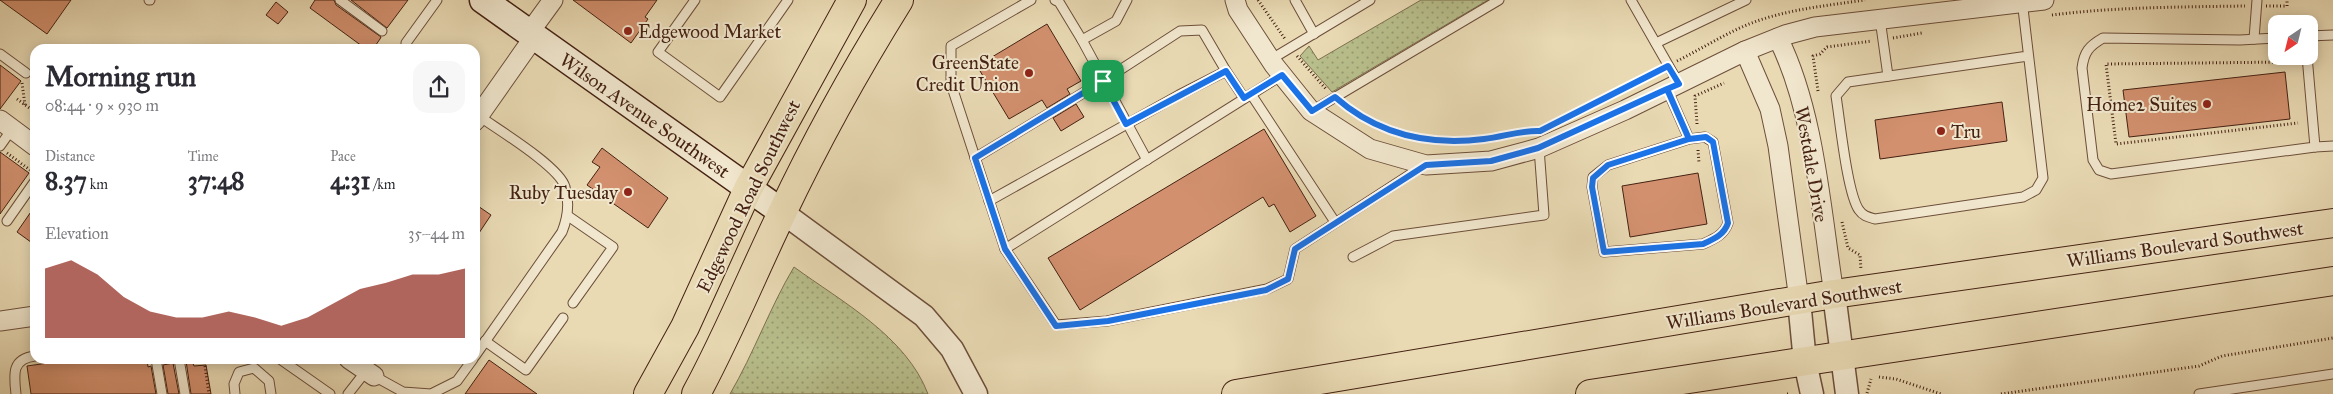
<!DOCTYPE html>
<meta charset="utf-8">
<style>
:root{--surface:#fff;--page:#f7f7f7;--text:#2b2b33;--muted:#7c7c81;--accent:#8f2418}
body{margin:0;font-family:"IM FELL Great Primer",serif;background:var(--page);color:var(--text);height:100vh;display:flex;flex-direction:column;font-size:19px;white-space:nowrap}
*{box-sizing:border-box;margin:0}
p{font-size:16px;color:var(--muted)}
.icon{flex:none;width:28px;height:28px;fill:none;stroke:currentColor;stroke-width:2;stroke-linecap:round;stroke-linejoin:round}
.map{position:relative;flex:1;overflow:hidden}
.sheet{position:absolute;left:30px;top:44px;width:450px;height:320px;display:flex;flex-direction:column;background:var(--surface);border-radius:15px;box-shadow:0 2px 12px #0003}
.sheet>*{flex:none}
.needle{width:32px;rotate:215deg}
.controls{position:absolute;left:2268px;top:15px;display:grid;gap:10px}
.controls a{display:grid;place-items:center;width:50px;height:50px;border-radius:10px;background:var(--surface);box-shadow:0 2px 12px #0003;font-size:25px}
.pin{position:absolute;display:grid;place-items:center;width:42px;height:42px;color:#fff;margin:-21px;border-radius:10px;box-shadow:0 2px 8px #0006}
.round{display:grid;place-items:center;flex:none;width:52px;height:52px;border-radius:15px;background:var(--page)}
.summary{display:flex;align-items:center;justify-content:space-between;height:85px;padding:0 15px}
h1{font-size:28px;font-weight:700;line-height:38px}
.stats{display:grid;grid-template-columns:repeat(3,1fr);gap:8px;height:85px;padding:5px 15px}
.stats div{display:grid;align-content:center}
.stats b{font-size:25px;font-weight:700}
.stats small{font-size:14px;font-weight:400}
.stats p{font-size:14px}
.chart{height:140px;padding:10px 15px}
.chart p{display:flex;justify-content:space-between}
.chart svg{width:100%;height:90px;margin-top:5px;fill:var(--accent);opacity:.7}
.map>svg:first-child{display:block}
</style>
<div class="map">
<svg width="2333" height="394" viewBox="0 0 2333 394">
<defs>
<pattern id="grass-dots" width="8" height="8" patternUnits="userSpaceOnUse" patternTransform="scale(1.25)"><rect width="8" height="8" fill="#b8bf8c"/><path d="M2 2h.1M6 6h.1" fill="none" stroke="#979b71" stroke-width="1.8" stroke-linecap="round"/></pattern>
</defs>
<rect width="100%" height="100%" fill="#e9dab4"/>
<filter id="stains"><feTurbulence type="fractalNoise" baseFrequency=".004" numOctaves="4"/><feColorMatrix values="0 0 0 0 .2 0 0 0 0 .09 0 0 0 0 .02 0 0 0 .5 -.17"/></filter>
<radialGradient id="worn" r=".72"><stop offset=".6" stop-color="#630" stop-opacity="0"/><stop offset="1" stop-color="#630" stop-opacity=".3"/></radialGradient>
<g fill="url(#grass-dots)" stroke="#7e704f">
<polygon points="1421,0 1488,0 1332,92 1300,56 1309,46 1318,60"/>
<path d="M794 267C842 302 906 336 928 394H730C754 353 770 307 794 267Z"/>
</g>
<g fill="#d2906e" stroke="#442112">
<polygon points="0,0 71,0 47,34"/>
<polygon points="315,0 334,0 336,5 381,37 380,39 373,49 366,49 310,8"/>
<polygon points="351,0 408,0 387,28"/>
<polygon points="573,0 657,0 645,17 648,19 631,43"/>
<polygon points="276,2 288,12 278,24 266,15"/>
<polygon points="1047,24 1081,81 1067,89 1070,94 1047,108 1042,100 1009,119 977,66"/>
<polygon points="0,65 21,81 0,109"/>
<polygon points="2285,72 2290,119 2129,137 2123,90"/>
<polygon points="2002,102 2007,141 1880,159 1875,120"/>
<polygon points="1076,104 1084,117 1061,131 1053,118"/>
<polygon points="1264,129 1316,216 1290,232 1274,204 1269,207 1263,197 1080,310 1048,258"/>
<polygon points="602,148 668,198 648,228 587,185 600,167 592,162"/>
<polygon points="0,152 29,173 0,214"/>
<polygon points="1698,173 1707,224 1630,237 1622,186"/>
<polygon points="475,204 491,215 475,239"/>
<polygon points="35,206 35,245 17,232"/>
<polygon points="76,359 147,359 148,367 151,366 156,394 31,394 27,366"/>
<polygon points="489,360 537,394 465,394"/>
<polygon points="186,361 192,361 194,366 206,365 211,394 191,394"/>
<polygon points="173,363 179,394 168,394 163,365"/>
</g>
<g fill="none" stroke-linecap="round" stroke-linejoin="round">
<defs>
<g id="service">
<polyline points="149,0 150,0"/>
<polyline points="340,0 382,31"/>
<polyline points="695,0 658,52 720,97 788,0"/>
<polyline points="1031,0 951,46 951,84 1005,249 1056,325 1107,321 1267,289 1288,279 1295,249 1423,166"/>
<polyline points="1055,0 1059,2 1082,40 1116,21 1127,0"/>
<polyline points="1295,0 1314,34"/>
<polyline points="1631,0 1679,84"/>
<path d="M2022 0 2043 178 2036 190 2023 197 1875 219C1868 217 1863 216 1859 210 1847 193 1840 120 1836 96L1848 82 2028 56"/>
<polyline points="1880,19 1888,76"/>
<polyline points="2309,36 2333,35"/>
<path d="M2276 38 2240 40 2103 38C2089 46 2084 52 2082 68L2093 160 2099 170 2111 174 2315 147 2307 56"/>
<polyline points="2254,39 2257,0"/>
<polyline points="1082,40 1147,160"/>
<polyline points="406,43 437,0"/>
<polyline points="1656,43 1746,0"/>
<polyline points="0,54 26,73"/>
<polyline points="1270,60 1370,0"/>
<path d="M1667 89 1689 139 1705 137 1713 142 1728 223C1724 235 1714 239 1703 244L1604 252 1592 187 1593 177 1608 165 1689 139"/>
<polyline points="1251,94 1335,222"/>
<polyline points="1312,111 1499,0"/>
<polyline points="0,146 12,129"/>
<polyline points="2315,147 2333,146"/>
<polyline points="975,158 1103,81 1180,31 1202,30 1226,71"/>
<polyline points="989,201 1179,95 1226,71 1244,98"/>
<polyline points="568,216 613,247 573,303"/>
<polyline points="7,221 35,181"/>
<polyline points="1005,249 1282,75"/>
<polyline points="1353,257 1393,236 1544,215 1539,148"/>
<polyline points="485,341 526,370 563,318"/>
<path d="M475 356 562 232C568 217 570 203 565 187 560 167 497 129 479 116"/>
<polyline points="156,359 162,394"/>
<polyline points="179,359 185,394"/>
<polyline points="280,359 330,394"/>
<polyline points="374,376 403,392 431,394 457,381 473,359"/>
<path d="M16 394C14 375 11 359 35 356"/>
<polyline points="235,394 234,384 239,372 254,368 269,381 271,394"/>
<polyline points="348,394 366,371"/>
<polyline points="2199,394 2333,374"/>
</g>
<g id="minor">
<polyline points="1235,0 1238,10 1274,65 1311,111 1370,149 1426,165 1491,161 1539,148 1625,110 1745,51 1785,35 1815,27 2044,0"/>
<polyline points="529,33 553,0"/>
<path d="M1778 38C1815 112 1821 212 1834 294"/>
<polyline points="1745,51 1770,109 1778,146 1799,300"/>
<polyline points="0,120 35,146"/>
<polyline points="475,121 534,37"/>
<polyline points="0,321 35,316"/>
<polyline points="349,359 374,376"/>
</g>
<g id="tertiary">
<polyline points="782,212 924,316 952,349 976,394"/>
<polyline points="1834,294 1847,394"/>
<polyline points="1799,300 1805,362 1812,394"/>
</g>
<polyline id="secondary" points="483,0 782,212"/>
<g id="primary">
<polyline points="648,394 685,327 748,189 852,0"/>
<path d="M696 394C728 335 753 273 782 213 817 139 856 69 899 0"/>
<polyline points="1236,394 1834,294 2333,223"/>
<polyline points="1590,394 2333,281"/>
</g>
</defs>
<use href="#service" stroke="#6d4f3a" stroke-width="11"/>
<use href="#minor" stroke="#6d4f3a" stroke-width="21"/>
<use href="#tertiary" stroke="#6d4f3a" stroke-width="25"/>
<use href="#secondary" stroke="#442112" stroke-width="29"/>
<use href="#primary" stroke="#442112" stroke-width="30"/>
<g stroke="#442112" stroke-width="3" stroke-dasharray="1 2.5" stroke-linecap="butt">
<polyline points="1258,0 1285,39"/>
<polyline points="2266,6 2287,6 2287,0"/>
<path d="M2052 15C2116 7 2181 7 2245 6"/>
<polyline points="1893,38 1922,33"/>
<polyline points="1297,56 1326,89"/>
<path d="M1677 61C1699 50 1720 37 1742 27 1780 10 1824 6 1865 0"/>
<polyline points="2287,62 2106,64 2116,144 2298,123"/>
<polyline points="22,83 25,105"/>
<polyline points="1818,91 1813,56 1820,54 1827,47 1872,41"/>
<polyline points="1606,98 1658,71"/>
<polyline points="17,99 35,112"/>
<path d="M1344 105C1352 112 1361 115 1371 120 1411 141 1439 144 1483 140 1500 138 1517 131 1533 131"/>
<polyline points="1697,124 1695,96 1724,83"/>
<polyline points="1698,150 1699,163"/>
<polyline points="7,153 30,170"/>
<polyline points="1842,222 1848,248 1860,255 1861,270"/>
<polyline points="204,359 209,394"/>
<polyline points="1879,377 1896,379 1941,394"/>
<polyline points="1867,393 1871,379"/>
<polyline points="1787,394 1788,394"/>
<polyline points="2001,394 2199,366 2222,356 2333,338"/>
</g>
<use href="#service" stroke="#f1e7ce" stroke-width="9"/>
<use href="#minor" stroke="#f1e7ce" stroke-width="19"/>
<use href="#tertiary" stroke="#f1e7ce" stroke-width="22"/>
<use href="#secondary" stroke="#f1e7ce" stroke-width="26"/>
<use href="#primary" stroke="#e9dab4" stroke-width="28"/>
</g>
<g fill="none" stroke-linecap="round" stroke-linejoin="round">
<defs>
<path id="route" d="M1103 81 975 158 1005 249 1056 326 1108 321 1266 290 1288 279 1295 249 1426 165 1491 161 1538 148 1667 89 1689 139 1706 137 1713 142 1728 223C1724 235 1714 239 1703 244L1604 252 1592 187 1593 178 1608 165 1689 139 1667 89 1679 84 1668 66 1540 131C1521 130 1503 137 1484 139 1428 146 1378 135 1335 97L1312 111 1282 75 1244 98 1226 71 1126 124 1103 81"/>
</defs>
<use href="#route" stroke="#fff" stroke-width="10"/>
<use href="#route" stroke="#1a73e8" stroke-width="6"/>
</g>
<g fill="#8f2418" stroke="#f1e7ce" stroke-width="2">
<circle cx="628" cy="31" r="5"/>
<circle cx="1029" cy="73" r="5"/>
<circle cx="2207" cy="104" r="5"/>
<circle cx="1941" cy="131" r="5"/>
<circle cx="628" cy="192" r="5"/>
</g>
<g text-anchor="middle" stroke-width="4" stroke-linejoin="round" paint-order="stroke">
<g font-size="19" fill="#442112" stroke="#f1e7ce" text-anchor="end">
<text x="638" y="38" text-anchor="start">Edgewood Market</text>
<text x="1019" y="69">GreenState<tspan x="1019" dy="22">Credit Union</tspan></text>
<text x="2197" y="111">Home2 Suites</text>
<text x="1951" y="138" text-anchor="start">Tru</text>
<text x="618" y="199">Ruby Tuesday</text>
</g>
<g font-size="19" fill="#442112" stroke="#f1e7ce">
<text transform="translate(645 115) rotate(35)" y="7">Wilson Avenue Southwest</text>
<text transform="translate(1812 164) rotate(80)" y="7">Westdale Drive</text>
<text transform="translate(748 196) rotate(-64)" y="7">Edgewood Road Southwest</text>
<text transform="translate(2185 244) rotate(-8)" y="7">Williams Boulevard Southwest</text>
<text transform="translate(1784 304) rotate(-9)" y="7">Williams Boulevard Southwest</text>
</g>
</g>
<rect width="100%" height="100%" filter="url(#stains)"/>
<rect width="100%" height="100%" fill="url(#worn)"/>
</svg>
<div class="controls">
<a><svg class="needle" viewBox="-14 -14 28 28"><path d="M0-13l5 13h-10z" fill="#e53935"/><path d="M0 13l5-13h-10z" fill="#7c7c81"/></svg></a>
</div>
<div class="pin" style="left:1103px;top:81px;background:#1e9e55"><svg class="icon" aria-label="arrive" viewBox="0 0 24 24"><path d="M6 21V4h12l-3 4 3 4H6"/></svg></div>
<section class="sheet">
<div class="summary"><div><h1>Morning run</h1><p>08:44 · 9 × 930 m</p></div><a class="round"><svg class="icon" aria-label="share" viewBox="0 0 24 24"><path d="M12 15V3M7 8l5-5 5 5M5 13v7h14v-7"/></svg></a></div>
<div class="stats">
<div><p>Distance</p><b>8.37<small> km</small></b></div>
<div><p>Time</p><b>37:48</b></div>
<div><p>Pace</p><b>4:31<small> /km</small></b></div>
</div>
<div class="chart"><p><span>Elevation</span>35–44 m</p>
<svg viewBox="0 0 160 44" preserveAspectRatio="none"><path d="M0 44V10L10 6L20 13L30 24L40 31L50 34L60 34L70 31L80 34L90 38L100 34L110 27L120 20L130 17L140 13L150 13L160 10V44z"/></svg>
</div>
</section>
</div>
